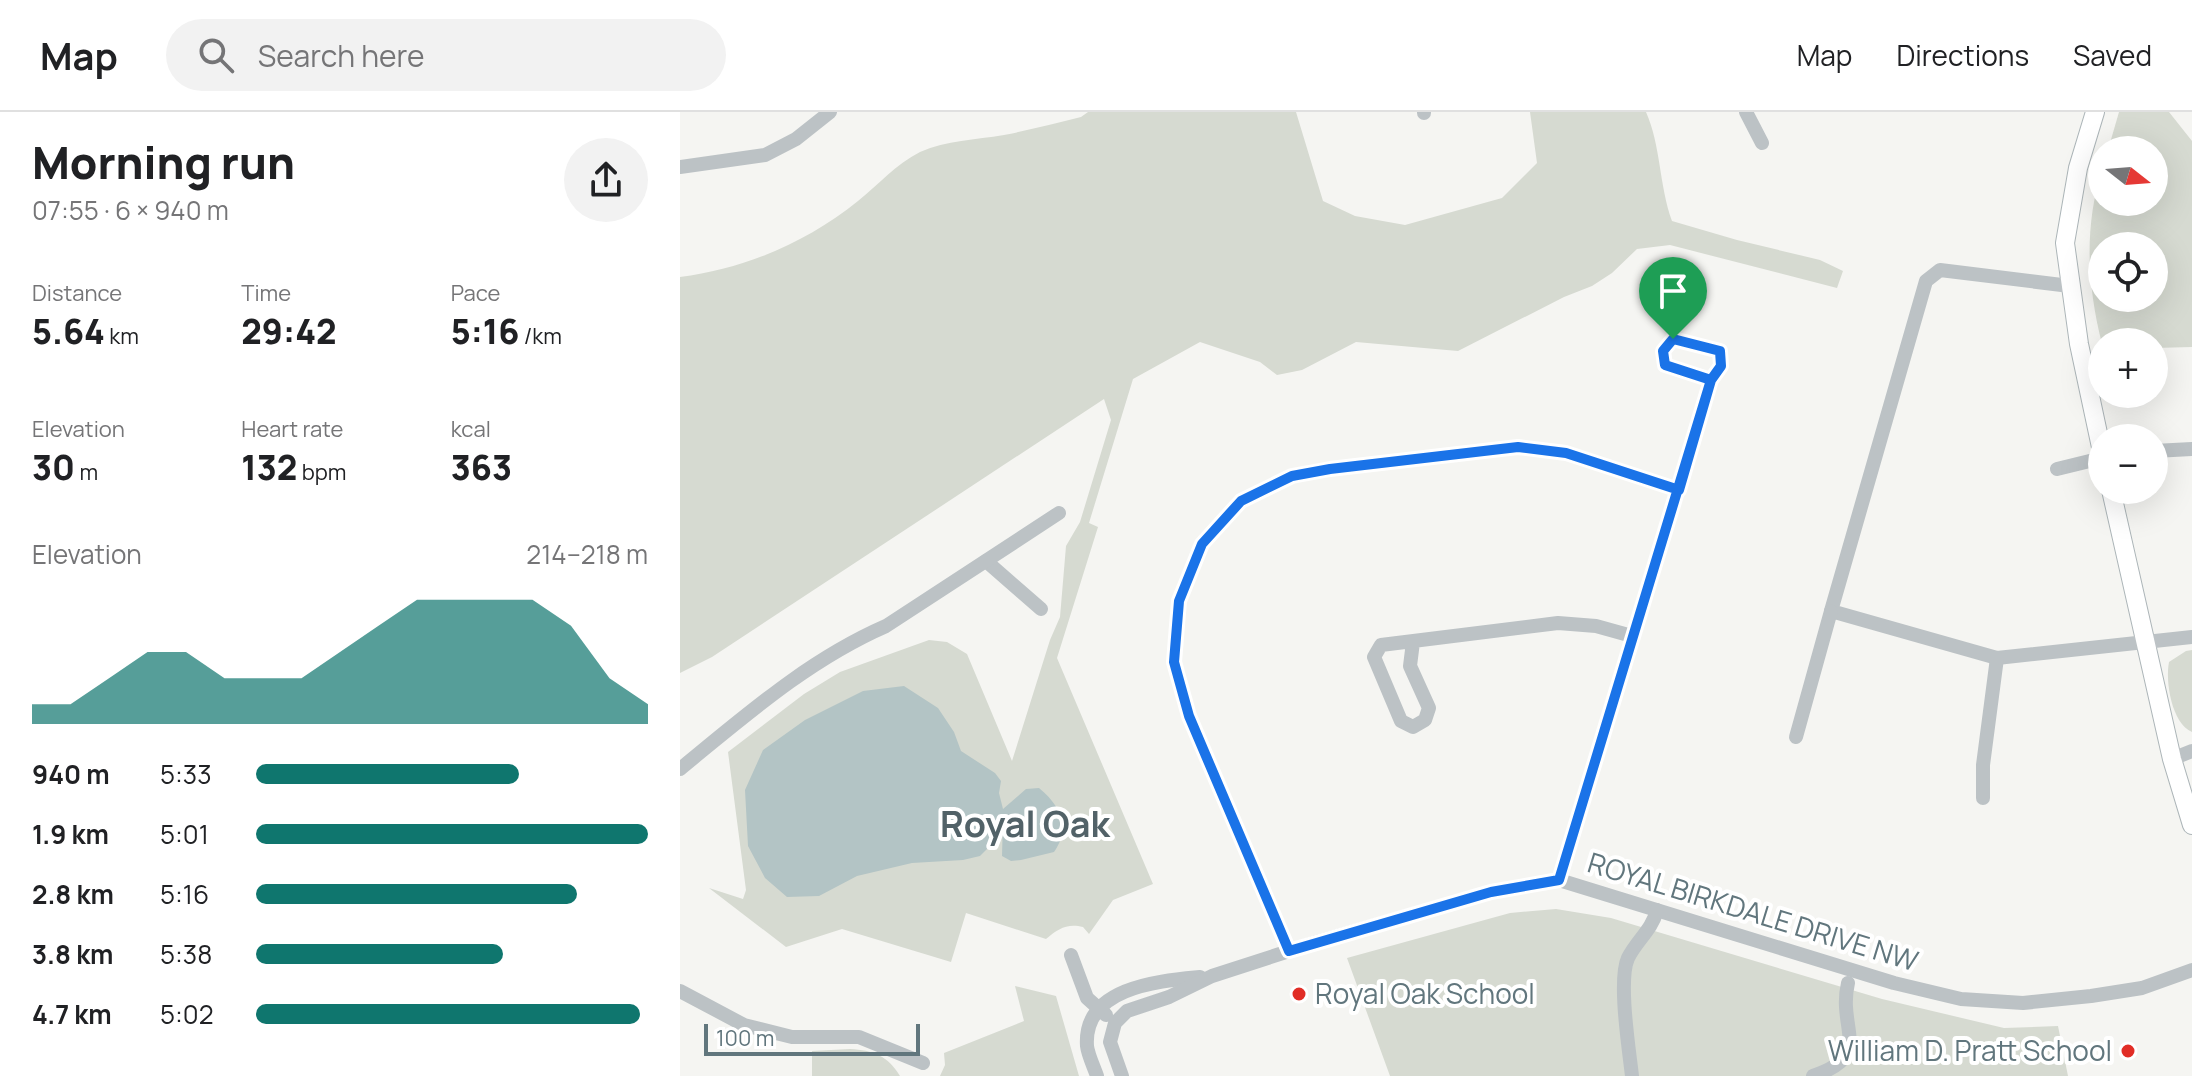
<!DOCTYPE html>
<meta charset="utf-8">
<style>
:root{--surface:#fff;--page:#f2f2f2;--text:#202124;--muted:#757577;--line:#e0e0e0;--accent:#0f766e}
body{margin:0;font-family:Manrope,sans-serif;background:var(--page);color:var(--text);height:100vh;display:flex;flex-direction:column;font-size:30px;white-space:nowrap}
*{box-sizing:border-box;margin:0}
p{font-size:26px;color:var(--muted)}
.icon{flex:none;width:44px;height:44px;fill:none;stroke:currentColor;stroke-width:2;stroke-linecap:round;stroke-linejoin:round}
.map{position:relative;flex:1;overflow:hidden}
.sheet{display:flex;flex-direction:column;background:var(--surface);width:680px}
.sheet>*{flex:none}
.needle{width:52px;rotate:107deg}
.controls{position:absolute;left:1408px;top:24px;display:grid;gap:16px}
.controls a{display:grid;place-items:center;width:80px;height:80px;border-radius:50%;background:var(--surface);box-shadow:0 8px 32px #0002;font-size:40px}
.scale{position:absolute;left:24px;bottom:20px;width:216px;box-sizing:border-box;padding-left:8px;border:4px solid #61767d;border-top:0;font-size:22px;line-height:28px;white-space:nowrap;color:#61767d;-webkit-text-stroke:6px #fff;paint-order:stroke}
.pin{position:absolute;display:grid;place-items:center;width:68px;height:68px;color:#fff;margin:-82px -34px;border-radius:50% 50% 50% 0;rotate:-45deg;box-shadow:0 0 8px #0007}
.pin .icon{rotate:45deg}
.round{display:grid;place-items:center;flex:none;width:84px;height:84px;border-radius:42px;background:var(--page)}
.overview{display:flex;align-items:center;justify-content:space-between;height:136px;padding:0 32px}
h1{font-size:44px;font-weight:800;line-height:60px}
.stats{display:grid;grid-template-columns:repeat(3,1fr);gap:12px;height:136px;padding:8px 32px}
.stats div{display:grid;align-content:center}
.stats b{font-size:34px;font-weight:800}
.stats small{font-size:22px;font-weight:400}
.stats p{font-size:22px}
.chart{height:224px;padding:16px 32px}
.chart p{display:flex;justify-content:space-between}
.chart svg{width:100%;height:144px;margin-top:8px;fill:var(--accent);opacity:.7}
ul{padding:0 32px;list-style:none;font-size:26px}
li{display:grid;grid-template-columns:128px 96px 1fr;align-items:center;height:60px}
li i{height:20px;border-radius:10px;background:var(--accent)}
header{display:flex;align-items:center;gap:48px;box-sizing:border-box;height:112px;padding:0 40px;background:var(--surface);border-bottom:2px solid var(--line)}
header strong{font-size:38px}
nav{display:flex;gap:44px;margin-inline-start:auto;font-size:28px}
.search{width:560px;height:72px;background:var(--page);display:flex;align-items:center;gap:20px;box-sizing:border-box;padding:0 28px;border-radius:44px;color:var(--muted);font-size:30px}
main{display:flex;flex:1;min-height:0}
.map>svg:first-child{display:block}
</style>
<header>
<strong>Map</strong>
<div class="search"><svg class="icon" aria-label="search" viewBox="0 0 24 24"><circle cx="10" cy="10" r="6"/><path d="M15 15l6 6"/></svg>Search here</div>
<nav><a>Map</a><a>Directions</a><a>Saved</a></nav>
</header>
<main>
<section class="sheet">
<div class="overview"><div><h1>Morning run</h1><p>07:55 · 6 × 940 m</p></div><a class="round"><svg class="icon" aria-label="share" viewBox="0 0 24 24"><path d="M12 15V3M7 8l5-5 5 5M5 13v7h14v-7"/></svg></a></div>
<div class="stats">
<div><p>Distance</p><b>5.64<small> km</small></b></div>
<div><p>Time</p><b>29:42</b></div>
<div><p>Pace</p><b>5:16<small> /km</small></b></div>
</div>
<div class="stats">
<div><p>Elevation</p><b>30<small> m</small></b></div>
<div><p>Heart rate</p><b>132<small> bpm</small></b></div>
<div><p>kcal</p><b>363</b></div>
</div>
<div class="chart"><p><span>Elevation</span>214–218 m</p>
<svg viewBox="0 0 160 44" preserveAspectRatio="none"><path d="M0 44V38L10 38L20 30L30 22L40 22L50 30L60 30L70 30L80 22L90 14L100 6L110 6L120 6L130 6L140 14L150 30L160 38V44z"/></svg>
</div>
<ul>
<li><b>940 m</b>5:33<i style="width:67%"></i></li>
<li><b>1.9 km</b>5:01<i style="width:100%"></i></li>
<li><b>2.8 km</b>5:16<i style="width:82%"></i></li>
<li><b>3.8 km</b>5:38<i style="width:63%"></i></li>
<li><b>4.7 km</b>5:02<i style="width:98%"></i></li>
</ul>
</section>
<div class="map">
<svg width="1512" height="964" viewBox="0 0 1512 964">
<rect width="100%" height="100%" fill="#f5f5f2"/>
<g fill="#d6dad1" fill-rule="evenodd">
<path d="M408 0H616L643 89 675 104 725 113 822 86 857 51 850 0H966C981 34 979 73 992 109L1057 128 1140 148 1163 159 1157 176 990 133 957 137 932 161 912 174 884 185 778 239 676 230 622 258 597 263 580 250 520 230 453 267 409 411 418 415 377 546 473 772 433 788 409 822 403 815C387 811 378 817 366 827L286 801 271 850 162 817 106 835 29 776 63 787 66 778 48 640 124 582 160 560 249 528 267 530 287 542 332 649 370 528 380 505 386 434 400 410 431 308 424 287 32 545 0 561V165C65 157 127 130 178 89 198 73 216 52 240 40 267 28 295 28 324 23 350 18 376 11 401 5Z"/>
<path d="M1439 0H1489L1512 29V235L1474 236V230L1422 232C1407 172 1404 116 1422 57V90H1474V38H1428ZM1474 134V186H1422V134Z"/>
<path d="M1512 538V620C1492 612 1485 570 1489 550L1506 539Z"/>
<polygon points="876,797 931,806 1202,887 1324,916 1378,914 1388,964 710,964 667,846 830,801"/>
<polygon points="335,874 376,884 399,964 260,964 265,953 264,941 344,909"/>
<path d="M170 937C193 938 208 944 220 964H132V939Z"/>
</g>
<path fill="#b3c4c5" d="M224 574 258 596 274 620 281 639 315 661 321 669 319 681 323 697 346 677 359 676C381 694 391 716 374 740L341 748 331 749 322 744 323 707 319 706 308 736 300 744 283 748 232 751 177 764 139 784 107 785 85 766 68 734 65 678 83 638 125 608 183 579Z"/>
<g fill="none" stroke-linecap="round" stroke-linejoin="round">
<defs>
<g id="secondary">
<polyline points="1415,0 1398,56 1385,131 1399,232 1422,340"/>
<polyline points="1431,378 1492,647 1512,713"/>
</g>
</defs>
<use href="#secondary" stroke="#acb5b8" stroke-width="20"/>
<g stroke="#bcc2c5" stroke-width="14">
<polyline points="744,0 744,1"/>
<polyline points="1066,0 1082,31"/>
<polyline points="0,55 85,43 116,27 150,0"/>
<polyline points="1390,174 1260,158 1246,169 1151,499 1317,546 1512,525"/>
<polyline points="1474,339 1512,337"/>
<polyline points="1377,357 1422,346"/>
<polyline points="306,449 361,497"/>
<polyline points="733,530 730,554 749,596 745,608 733,615 721,609 694,545 701,533 878,511 916,514 952,524"/>
<polyline points="1116,625 1151,499"/>
<polyline points="1492,647 1512,639"/>
<path d="M0 657C65 604 128 548 206 514L379 401"/>
<polyline points="1303,686 1303,653 1317,546"/>
<polyline points="879,768 1031,268 1041,254 1040,239 993,227 983,239 985,253 1031,268"/>
<polyline points="609,839 509,604 494,550 499,489 522,432 561,389 612,364 650,357 838,335 886,341 999,378"/>
<polyline points="391,843 407,886 426,903"/>
<polyline points="0,879 64,913 112,925 179,925 243,951"/>
<path d="M417 964C414 955 408 943 407 934 403 875 479 869 520 865"/>
<polyline points="442,964 430,930 435,911 447,899 489,885 532,864 637,830 811,780 879,768 1214,871 1281,887 1343,891 1411,884 1462,876 1512,858"/>
<path d="M952 964C949 937 938 868 948 846 957 828 972 818 977 798"/>
<path d="M1133 964C1195 943 1157 918 1168 871"/>
</g>
<use href="#secondary" stroke="#fff" stroke-width="18"/>
</g>
<g fill="none" stroke-linecap="round" stroke-linejoin="round">
<defs>
<polyline id="route" points="993,227 983,239 985,253 1031,268 999,378 886,341 838,335 650,357 612,364 561,389 522,432 499,489 494,550 509,604 609,839 811,780 879,768 1031,268 1041,254 1040,239 993,227"/>
</defs>
<use href="#route" stroke="#fff" stroke-width="16"/>
<use href="#route" stroke="#1a73e8" stroke-width="10"/>
</g>
<g fill="#e12d26" stroke="#fff" stroke-width="3">
<circle cx="619" cy="882" r="8"/>
<circle cx="1448" cy="939" r="8"/>
</g>
<g text-anchor="middle" stroke-width="8" stroke-linejoin="round" paint-order="stroke">
<g font-size="28" fill="#61767d" stroke="#fff">
<text transform="translate(1073 800) rotate(17)" y="10">ROYAL BIRKDALE DRIVE NW</text>
</g>
<g font-size="28" fill="#61767d" stroke="#fff" text-anchor="start">
<text x="635" y="892">Royal Oak School</text>
<text x="1432" y="949" text-anchor="end">William D. Pratt School</text>
</g>
<g font-size="36" font-weight="bold" fill="#526268" stroke="#fff">
<text x="345" y="725">Royal Oak</text>
</g>
</g>
</svg>
<div class="controls">
<a><svg class="needle" viewBox="-14 -14 28 28"><path d="M0-13l5 13h-10z" fill="#e53935"/><path d="M0 13l5-13h-10z" fill="#757577"/></svg></a>
<a><svg class="icon" aria-label="locate" viewBox="0 0 24 24"><circle cx="12" cy="12" r="6"/><path d="M12 2v4M12 18v4M2 12h4M18 12h4"/></svg></a>
<a>+</a>
<a>−</a>
</div>
<div class="scale">100 m</div>
<div class="pin" style="left:993px;top:227px;background:#1e9e55"><svg class="icon" aria-label="arrive" viewBox="0 0 24 24"><path d="M6 21V4h12l-3 4 3 4H6"/></svg></div>
</div>
</main>
